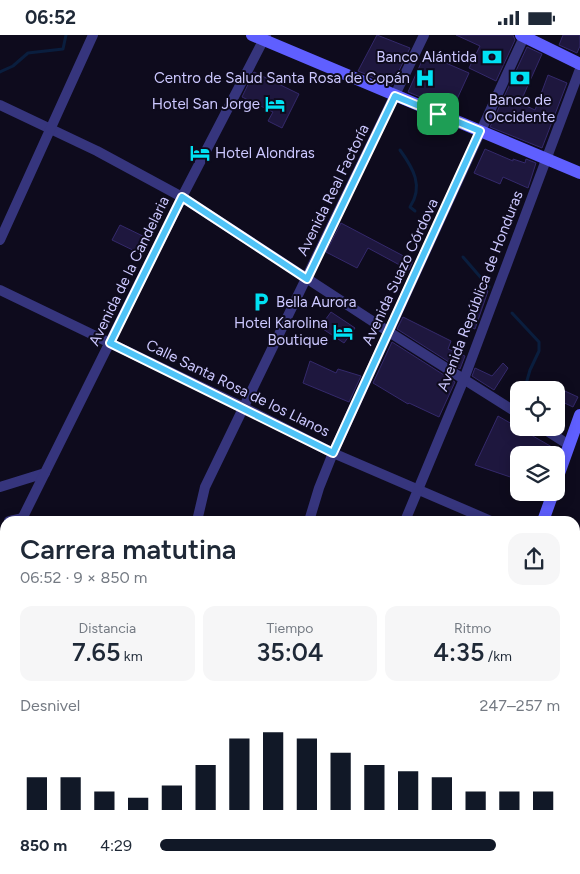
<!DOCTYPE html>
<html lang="es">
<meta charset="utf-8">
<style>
:root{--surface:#fff;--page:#f6f6f7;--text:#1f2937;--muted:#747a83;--accent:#111827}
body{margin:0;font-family:Figtree,sans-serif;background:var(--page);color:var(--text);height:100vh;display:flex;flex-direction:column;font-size:19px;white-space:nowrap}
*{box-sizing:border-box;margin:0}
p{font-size:16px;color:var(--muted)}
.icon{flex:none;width:28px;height:28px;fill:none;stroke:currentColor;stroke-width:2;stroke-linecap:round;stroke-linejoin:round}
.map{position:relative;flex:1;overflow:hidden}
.panel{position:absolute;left:0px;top:481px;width:580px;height:359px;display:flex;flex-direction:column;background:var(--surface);border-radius:15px 15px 0 0;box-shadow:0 2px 12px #0003}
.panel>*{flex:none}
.controls{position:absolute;left:510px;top:346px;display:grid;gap:10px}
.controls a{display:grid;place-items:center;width:55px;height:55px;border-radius:10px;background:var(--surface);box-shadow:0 2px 12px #0003;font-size:25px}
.pin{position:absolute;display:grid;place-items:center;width:42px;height:42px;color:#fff;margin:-21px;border-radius:10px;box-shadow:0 2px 8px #0006}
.round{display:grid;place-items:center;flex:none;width:52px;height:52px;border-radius:15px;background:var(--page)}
.headline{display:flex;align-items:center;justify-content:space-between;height:85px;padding:0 20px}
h1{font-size:28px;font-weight:600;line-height:38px}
.figures{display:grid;grid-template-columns:repeat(3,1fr);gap:8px;height:85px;padding:5px 20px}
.figures div{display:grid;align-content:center;border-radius:12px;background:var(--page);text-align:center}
.figures b{font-size:25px;font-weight:600}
.figures small{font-size:14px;font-weight:400}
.figures p{font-size:14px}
.chart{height:140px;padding:10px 20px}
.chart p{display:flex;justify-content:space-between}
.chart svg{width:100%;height:90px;margin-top:5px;stroke:var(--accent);stroke-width:6}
ul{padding:0 20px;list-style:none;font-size:16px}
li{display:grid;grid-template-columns:80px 60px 1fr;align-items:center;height:38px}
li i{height:12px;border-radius:6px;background:var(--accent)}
.status{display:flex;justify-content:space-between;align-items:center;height:35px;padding:0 25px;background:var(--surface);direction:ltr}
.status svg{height:14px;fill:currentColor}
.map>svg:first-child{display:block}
</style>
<div class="status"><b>06:52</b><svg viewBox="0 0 49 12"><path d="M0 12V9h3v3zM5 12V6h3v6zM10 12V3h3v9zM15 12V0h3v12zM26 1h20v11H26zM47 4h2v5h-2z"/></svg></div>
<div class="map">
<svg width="580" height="839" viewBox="0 0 580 839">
<rect width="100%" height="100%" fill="#0e0b1d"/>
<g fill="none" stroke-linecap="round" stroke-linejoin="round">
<g stroke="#0a1e3e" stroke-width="3">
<polyline points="0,37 13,31 28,18 63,14 66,0"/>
<path d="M400 115C413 133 424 151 410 172L415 176"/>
<polyline points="463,222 489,252"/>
<polyline points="512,278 539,307 539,316 530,335 526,349 529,355"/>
</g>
</g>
<g fill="#1e173e" stroke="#34296b">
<polygon points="377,0 410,13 392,50 358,36"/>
<polygon points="456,0 513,0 515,5 496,46 469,33 480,11"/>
<polygon points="563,0 580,0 580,11 577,18 559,10"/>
<polygon points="527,12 542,19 520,68 535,75 548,40 567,48 542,113 490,92"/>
<polygon points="425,19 469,38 452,75 408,57"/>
<polygon points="254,37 299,59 282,93 268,86 273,77 242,62"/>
<polygon points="485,114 513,126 513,124 525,128 526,124 536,128 528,153 503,142 500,149 474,138"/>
<polygon points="341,188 413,226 409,235 368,213 357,233 326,217"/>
<polygon points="120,190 149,204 141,219 112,205"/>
<polygon points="480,248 488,256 475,294 464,289"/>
<polygon points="331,277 355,293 344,308 320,292"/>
<polygon points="403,282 451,306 448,314 465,321 460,334 397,294"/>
<polygon points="392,307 455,347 439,382 409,368 408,369 373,348"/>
<polygon points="310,326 336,338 338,334 361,341 349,367 303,348"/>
<polygon points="503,328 508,333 494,355 472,341 475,333 492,341"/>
<polygon points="556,352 578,362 573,372 556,364"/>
<polygon points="498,381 559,416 557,420 519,420 519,445 475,430"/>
</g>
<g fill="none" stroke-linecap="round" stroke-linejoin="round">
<g stroke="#36357d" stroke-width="10">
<polyline points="0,70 97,116 182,162 389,297 519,379"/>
<polyline points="0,205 93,0"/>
<polyline points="0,255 245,373 333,418 491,486"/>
<polyline points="541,392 569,410"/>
<polyline points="0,452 45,438"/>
<polyline points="9,486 22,483"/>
<polyline points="21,486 182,162 266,0"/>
<polyline points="197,486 205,452 424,0"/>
<polyline points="309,486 319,453 333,418 524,2"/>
<polyline points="405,486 464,344 580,34"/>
<polyline points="0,531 5,520"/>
<polyline points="575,573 580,563"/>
<polyline points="0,612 5,606"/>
<polyline points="575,693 580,695"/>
<polyline points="575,809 580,810"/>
<polyline points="400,835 400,839"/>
<polyline points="440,835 440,839"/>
<polyline points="169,839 169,835"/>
<polyline points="266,839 267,835"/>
<polyline points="330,839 347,835"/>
<polyline points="485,839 485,835"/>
<polyline points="531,839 532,835"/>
</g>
<g stroke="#5f5fff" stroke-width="12">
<polyline points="252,0 580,138"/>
<polyline points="521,0 580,29"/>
<polyline points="556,447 580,380"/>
<polyline points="543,486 553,458"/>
<polyline points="575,524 580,526"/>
</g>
</g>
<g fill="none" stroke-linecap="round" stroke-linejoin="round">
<defs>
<polygon id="route" points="395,61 480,96 333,418 110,308 182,162 307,244"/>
</defs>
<use href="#route" stroke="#fff" stroke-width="10"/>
<use href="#route" stroke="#4fc3f7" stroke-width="6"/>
</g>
<defs>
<symbol id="bank-bare" viewBox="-9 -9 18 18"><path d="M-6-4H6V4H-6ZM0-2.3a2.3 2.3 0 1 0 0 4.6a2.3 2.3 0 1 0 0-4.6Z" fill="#00e1f3" stroke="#0e0b1d" stroke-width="2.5" paint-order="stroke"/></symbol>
<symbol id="hospital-bare" viewBox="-9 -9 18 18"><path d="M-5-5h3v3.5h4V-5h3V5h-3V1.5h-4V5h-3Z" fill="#00e1f3" stroke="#0e0b1d" stroke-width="2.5" paint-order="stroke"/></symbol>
<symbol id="hotel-bare" viewBox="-9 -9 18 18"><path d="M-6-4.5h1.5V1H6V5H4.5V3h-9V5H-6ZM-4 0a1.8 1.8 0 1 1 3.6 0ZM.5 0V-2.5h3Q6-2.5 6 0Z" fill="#00e1f3" stroke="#0e0b1d" stroke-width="2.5" paint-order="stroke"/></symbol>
<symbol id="parking-bare" viewBox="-9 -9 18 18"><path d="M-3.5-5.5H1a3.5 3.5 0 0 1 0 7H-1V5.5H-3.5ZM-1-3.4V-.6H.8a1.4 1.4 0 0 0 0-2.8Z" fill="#00e1f3" stroke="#0e0b1d" stroke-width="2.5" paint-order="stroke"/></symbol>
</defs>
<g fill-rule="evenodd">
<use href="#bank-bare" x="478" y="8" width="28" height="28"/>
<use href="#hospital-bare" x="411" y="29" width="28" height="28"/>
<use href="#bank-bare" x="506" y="29" width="28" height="28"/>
<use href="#hotel-bare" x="261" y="55" width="28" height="28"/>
<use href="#hotel-bare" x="186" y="104" width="28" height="28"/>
<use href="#parking-bare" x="247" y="253" width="28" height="28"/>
<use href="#hotel-bare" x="329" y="283" width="28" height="28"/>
</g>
<g text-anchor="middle" stroke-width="4" stroke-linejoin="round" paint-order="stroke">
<g font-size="15" fill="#ccc8ff" stroke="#0e0b1d" text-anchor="end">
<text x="477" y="27">Banco Alántida</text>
<text x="410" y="48">Centro de Salud Santa Rosa de Copán</text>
<text x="520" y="70" text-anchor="middle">Banco de<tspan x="520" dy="17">Occidente</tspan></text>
<text x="260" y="74">Hotel San Jorge</text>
<text x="215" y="123" text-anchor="start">Hotel Alondras</text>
<text x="276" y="272" text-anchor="start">Bella Aurora</text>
<text x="328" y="293">Hotel Karolina<tspan x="328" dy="17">Boutique</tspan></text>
</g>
<g font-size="15" fill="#ccc8ff" stroke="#0e0b1d">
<text transform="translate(333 155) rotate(-64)" y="5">Avenida Real Factoría</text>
<text transform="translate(129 236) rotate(-64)" y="5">Avenida de la Candelaria</text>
<text transform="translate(400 237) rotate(-65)" y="5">Avenida Suazo Córdova</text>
<text transform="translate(480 256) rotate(-69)" y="5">Avenida República de Honduras</text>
<text transform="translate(238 353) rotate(26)" y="5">Calle Santa Rosa de los Llanos</text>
</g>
</g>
</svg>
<div class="controls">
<a><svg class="icon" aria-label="locate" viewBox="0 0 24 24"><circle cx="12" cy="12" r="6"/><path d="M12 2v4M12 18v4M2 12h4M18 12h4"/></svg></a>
<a><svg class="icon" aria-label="layers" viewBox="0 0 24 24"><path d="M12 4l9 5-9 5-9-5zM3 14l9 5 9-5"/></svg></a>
</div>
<div class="pin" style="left:438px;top:79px;background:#1e9e55"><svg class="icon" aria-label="arrive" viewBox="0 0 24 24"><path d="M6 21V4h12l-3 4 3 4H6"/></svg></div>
<section class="panel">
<div class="headline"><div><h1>Carrera matutina</h1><p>06:52 · 9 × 850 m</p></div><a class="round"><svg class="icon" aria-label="share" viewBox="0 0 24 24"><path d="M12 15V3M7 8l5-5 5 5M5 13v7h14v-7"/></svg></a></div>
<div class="figures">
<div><p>Distancia</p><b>7.65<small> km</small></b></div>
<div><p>Tiempo</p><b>35:04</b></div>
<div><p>Ritmo</p><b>4:35<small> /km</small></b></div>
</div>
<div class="chart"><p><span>Desnivel</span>247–257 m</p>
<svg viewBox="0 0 160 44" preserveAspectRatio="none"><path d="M5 44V28M15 44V28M25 44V35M35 44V38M45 44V32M55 44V22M65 44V9M75 44V6M85 44V9M95 44V16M105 44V22M115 44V25M125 44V28M135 44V35M145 44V35M155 44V35"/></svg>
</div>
<ul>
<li><b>850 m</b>4:29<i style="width:84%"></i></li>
</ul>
</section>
</div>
